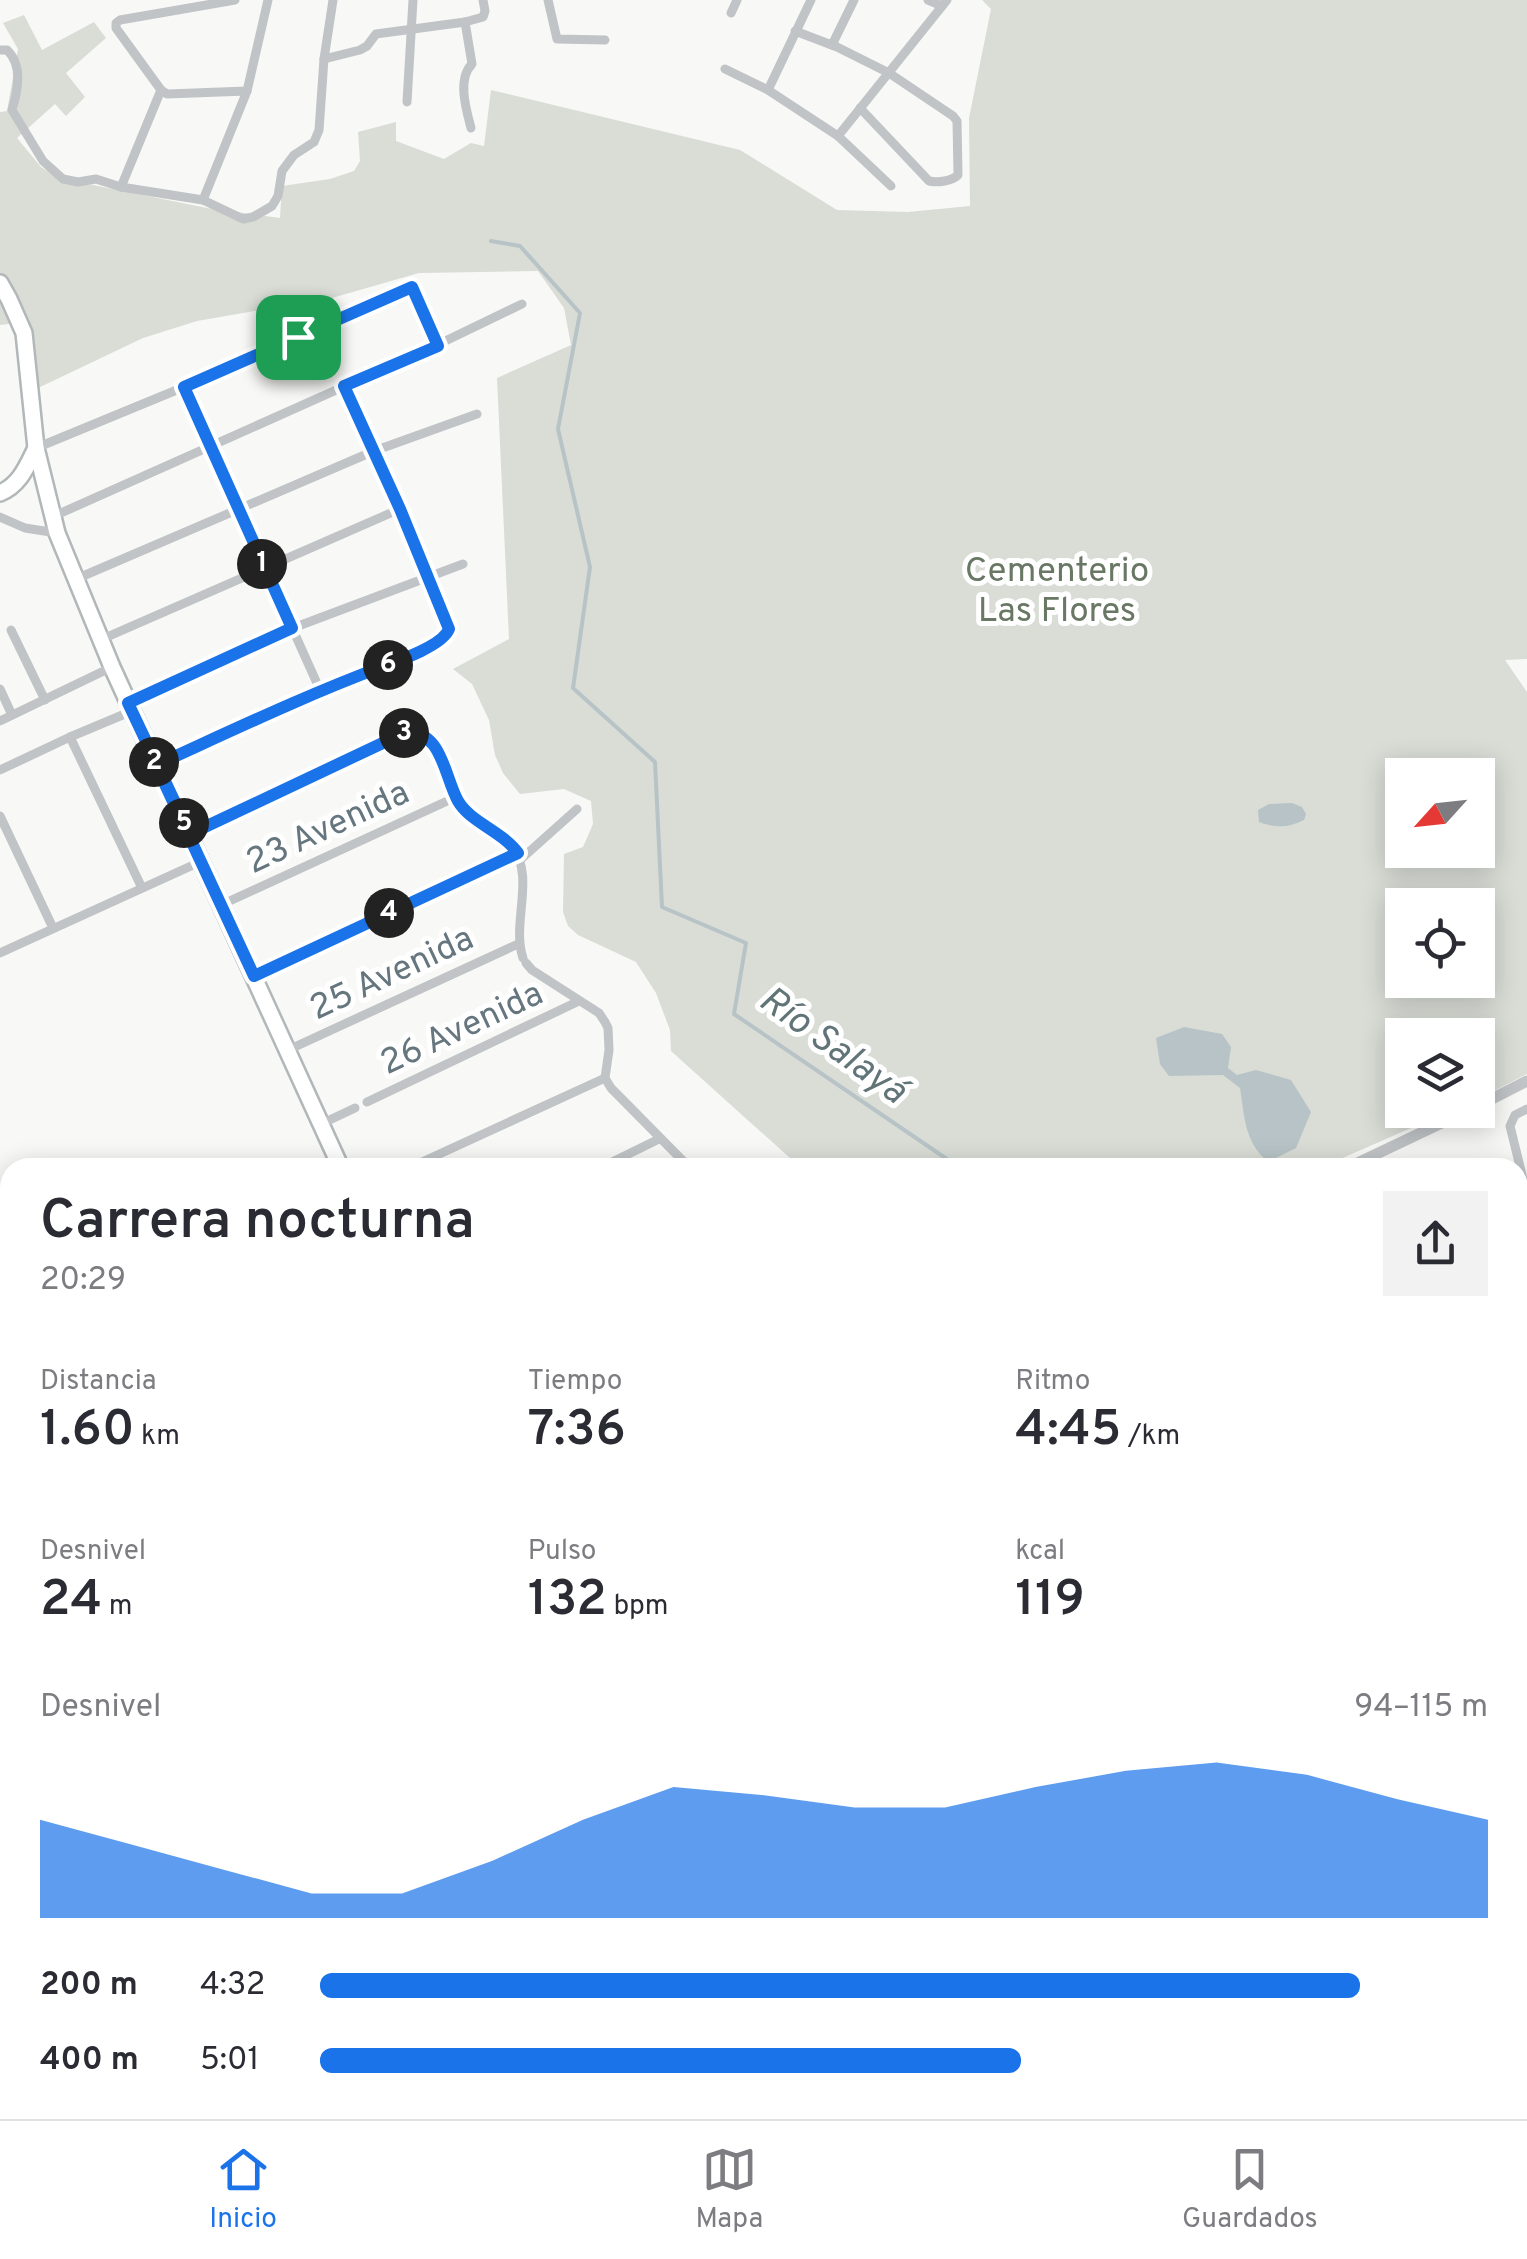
<!DOCTYPE html>
<html lang="es">
<meta charset="utf-8">
<style>
:root{--surface:#fff;--page:#f2f2f3;--text:#2b2b33;--muted:#7c7c81;--line:#e1e1e2;--accent:#1a73e8}
body{margin:0;font-family:Overpass,sans-serif;background:var(--page);color:var(--text);height:100vh;display:flex;flex-direction:column;font-size:38px;white-space:nowrap}
*{box-sizing:border-box;margin:0}
p{font-size:32px;color:var(--muted)}
.icon{flex:none;width:55px;height:55px;fill:none;stroke:currentColor;stroke-width:2;stroke-linecap:round;stroke-linejoin:round}
.map{position:relative;flex:1;overflow:hidden}
.sheet{position:absolute;left:0px;top:1158px;width:1528px;height:962px;display:flex;flex-direction:column;background:var(--surface);border-radius:30px 30px 0 0;box-shadow:0 5px 25px #0003}
.sheet>*{flex:none}
.needle{width:65px;rotate:243deg}
.tools{position:absolute;left:1385px;top:758px;display:grid;gap:20px}
.tools a{display:grid;place-items:center;width:110px;height:110px;border-radius:0px;background:var(--surface);box-shadow:0 5px 25px #0003;font-size:50px}
.pin{position:absolute;display:grid;place-items:center;width:85px;height:85px;color:#fff;margin:-42px;border-radius:20px;box-shadow:0 5px 15px #0006}
.km{position:absolute;width:50px;height:50px;margin:-25px;border-radius:50%;background:#222;color:#fff;font-size:28px;line-height:50px;text-align:center}
.round{display:grid;place-items:center;flex:none;width:105px;height:105px;border-radius:0px;background:var(--page)}
.head{display:flex;align-items:center;justify-content:space-between;height:170px;padding:0 40px}
h1{font-size:55px;font-weight:600;line-height:75px}
.stats{display:grid;grid-template-columns:repeat(3,1fr);gap:15px;height:170px;padding:10px 40px}
.stats div{display:grid;align-content:center}
.stats b{font-size:50px;font-weight:600}
.stats small{font-size:28px;font-weight:400}
.stats p{font-size:28px}
.chart{height:280px;padding:20px 40px}
.chart p{display:flex;justify-content:space-between}
.chart svg{width:100%;height:180px;margin-top:10px;fill:var(--accent);opacity:.7}
ul{padding:0 40px;list-style:none;font-size:32px}
li{display:grid;grid-template-columns:160px 120px 1fr;align-items:center;height:75px}
li i{height:25px;border-radius:12px;background:var(--accent)}
.dock{display:flex;justify-content:space-around;align-items:center;height:140px;border-top:2px solid var(--line);background:var(--surface);font-size:28px;color:var(--muted)}
.dock a{display:grid;justify-items:center;gap:5px}
.dock .selected{color:var(--accent)}
.map>svg:first-child{display:block}
</style>
<div class="map">
<svg width="1527" height="2119" viewBox="0 0 1527 2119">
<rect width="100%" height="100%" fill="#f8f8f6"/>
<g fill="#d9ddd6" fill-rule="evenodd">
<path d="M982 0H1527V659L1505 660 1527 692V1074L1478 1099V1035H1402V1110H1452L1322 1167H800L671 1051 670 1030 656 993 636 962 578 935 568 926 563 912 564 854 583 847 593 824 591 801 564 789 520 794 503 773 495 755 489 720 472 684 453 669 509 639 497 378 571 345 564 308 538 271 419 273 304 306 261 310 197 321 143 338 38 388 25 322 0 325V112L7 111 18 49 3 23 24 15 42 50 94 22 106 38 66 73 85 97 66 116 55 104 17 138 41 167 65 182 93 185 207 208 280 218 282 186 330 179 354 171 360 161 358 132 396 122V141L444 159 471 143 484 146 491 90 740 150 837 210 908 212 970 206 969 118 991 9ZM1402 775H1478V850H1402ZM1402 905H1478V980H1402Z"/>
<polygon points="1518,1425 1518,1427 1527,1427 1527,1492 1518,1495"/>
<polygon points="10,1549 10,1797 0,1800 0,1553"/>
<polygon points="1527,2012 1527,2119 1261,2119 1259,2110 1518,2110 1518,2016"/>
<polygon points="225,2110 290,2110 303,2113 305,2110 936,2110 941,2119 221,2119"/>
</g>
<g fill="#b7c3c6">
<path d="M1292 803 1302 807 1306 814 1304 820C1288 828 1276 828 1259 822L1258 810 1269 804Z"/>
<path d="M1184 1027 1222 1034 1231 1047 1228 1068 1237 1075 1256 1070 1291 1080 1311 1112 1296 1148 1268 1162C1244 1141 1245 1118 1240 1088L1223 1075 1169 1076 1160 1064 1156 1038Z"/>
</g>
<g fill="none" stroke-linecap="round" stroke-linejoin="round">
<g stroke="#b7c3c6" stroke-width="4">
<polyline points="491,241 520,246 580,313 558,429 590,567 573,688 655,762 662,907 746,943 734,1014 960,1168"/>
<polyline points="749,2110 758,2119"/>
<polyline points="728,2119 735,2110"/>
</g>
<defs>
<g id="primary">
<polyline points="0,283 9,299 24,333 36,448 57,533 112,667 341,1168"/>
<path d="M0 493C20 485 27 466 36 448"/>
<polyline points="213,2119 216,2110"/>
</g>
</defs>
<use href="#primary" stroke="#b2b7ba" stroke-width="20"/>
<g stroke="#c0c4c7" stroke-width="9">
<polyline points="548,0 557,39 605,40"/>
<polyline points="928,0 942,6"/>
<polyline points="731,13 737,0"/>
<path d="M465 22 472 64C457 79 466 109 471 128"/>
<path d="M795 31 837 47 889 73 953 116 957 121 958 175C952 181 938 183 929 181L860 108"/>
<polyline points="832,45 854,0"/>
<path d="M0 50H7C23 65 18 90 12 110L43 161 63 179 78 182 96 179 121 187 203 200 243 219 253 217 272 206 278 196 282 171 294 155 314 142 319 130 324 59 333 0"/>
<polyline points="324,59 360,50 367,46 376,34 465,22 483,17 485,11 483,0"/>
<polyline points="725,69 768,90 838,136 891,186"/>
<polyline points="161,90 167,94 247,91"/>
<polyline points="768,90 811,0"/>
<polyline points="407,102 413,0"/>
<polyline points="838,136 947,0"/>
<polyline points="121,187 161,90 116,28 116,23 120,20 235,0"/>
<polyline points="203,200 247,91 268,0"/>
<polyline points="184,387 320,690"/>
<polyline points="36,448 184,387 412,287 437,345"/>
<polyline points="0,517 25,528 57,533"/>
<polyline points="52,517 437,345 522,304"/>
<polyline points="76,579 374,451 477,414"/>
<polyline points="11,630 45,700"/>
<polyline points="100,640 400,509"/>
<polyline points="0,689 12,715"/>
<polyline points="128,703 293,628 463,564"/>
<polyline points="0,721 112,667"/>
<polyline points="70,737 142,888"/>
<polyline points="156,765 320,690 398,661 444,639 449,629 400,509 344,386"/>
<polyline points="0,770 70,737 132,711"/>
<polyline points="0,816 53,928"/>
<path d="M190 834 404 733C445 727 443 783 462 807 471 818 499 835 512 845 536 879 511 922 523 958"/>
<polyline points="520,860 577,809"/>
<polyline points="221,905 456,797"/>
<polyline points="0,953 202,861"/>
<polyline points="526,963 532,970 599,1013 605,1022 608,1028 609,1050 605,1078 611,1088 690,1168"/>
<polyline points="254,976 517,853"/>
<polyline points="288,1050 518,944"/>
<polyline points="367,1102 579,1001"/>
<polyline points="1527,1109 1515,1115 1510,1126 1527,1195"/>
<polyline points="321,1124 355,1108"/>
<polyline points="409,1168 605,1078"/>
<polyline points="600,1168 659,1139"/>
<polyline points="0,1361 10,1358"/>
<polyline points="1518,1514 1527,1510"/>
<polyline points="1518,1580 1527,1608"/>
<polyline points="1518,1679 1527,1675"/>
<polyline points="1518,1704 1527,1728"/>
<polyline points="0,1825 10,1822"/>
<polyline points="1518,1854 1527,1850"/>
<polyline points="0,1875 10,1915"/>
<polyline points="1518,1919 1527,1943"/>
<polyline points="934,2110 940,2119"/>
<polyline points="1146,2110 1147,2111"/>
<polyline points="1240,2110 1243,2119"/>
<polyline points="1014,2119 1021,2110"/>
<polyline points="1102,2119 1110,2110"/>
</g>
<g stroke="#c0c4c7" stroke-width="11">
<polyline points="1478,1106 1527,1081"/>
<polyline points="1347,1168 1469,1110"/>
</g>
<use href="#primary" stroke="#fff" stroke-width="15"/>
</g>
<g fill="none" stroke-linecap="round" stroke-linejoin="round">
<defs>
<path id="route" d="M298 337 184 387 292 628 128 703 190 834 404 733C442 728 444 776 458 801 470 822 502 831 518 853L254 976 156 765C231 731 306 695 384 666 401 660 443 645 449 629L400 509 344 386 438 346 412 287 298 337"/>
</defs>
<use href="#route" stroke="#fff" stroke-width="20"/>
<use href="#route" stroke="#1a73e8" stroke-width="12"/>
</g>
<g text-anchor="middle" stroke-width="10" stroke-linejoin="round" paint-order="stroke">
<g font-size="35" fill="#697765" stroke="#fff">
<text x="1057" y="581">Cementerio<tspan x="1057" dy="40">Las Flores</tspan></text>
</g>
<g font-size="35" fill="#66767e" stroke="#fff">
<text transform="translate(327 826) rotate(-25)" y="12">23 Avenida</text>
<text transform="translate(391 972) rotate(-25)" y="12">25 Avenida</text>
<text transform="translate(461 1027) rotate(-25)" y="12">26 Avenida</text>
</g>
<g font-size="38" font-style="italic" fill="#617478" stroke="#fff">
<text transform="translate(834 1044) rotate(36)" y="13">Río Salayá</text>
</g>
</g>
</svg>
<div class="tools">
<a><svg class="needle" viewBox="-14 -14 28 28"><path d="M0-13l5 13h-10z" fill="#e53935"/><path d="M0 13l5-13h-10z" fill="#7c7c81"/></svg></a>
<a><svg class="icon" aria-label="locate" viewBox="0 0 24 24"><circle cx="12" cy="12" r="6"/><path d="M12 2v4M12 18v4M2 12h4M18 12h4"/></svg></a>
<a><svg class="icon" aria-label="layers" viewBox="0 0 24 24"><path d="M12 4l9 5-9 5-9-5zM3 14l9 5 9-5"/></svg></a>
</div>
<div class="pin" style="left:298px;top:337px;background:#1e9e55"><svg class="icon" aria-label="arrive" viewBox="0 0 24 24"><path d="M6 21V4h12l-3 4 3 4H6"/></svg></div>
<b class="km" style="left:262px;top:564px">1</b>
<b class="km" style="left:154px;top:762px">2</b>
<b class="km" style="left:404px;top:733px">3</b>
<b class="km" style="left:389px;top:913px">4</b>
<b class="km" style="left:184px;top:823px">5</b>
<b class="km" style="left:388px;top:665px">6</b>
<section class="sheet">
<div class="head"><div><h1>Carrera nocturna</h1><p>20:29</p></div><a class="round"><svg class="icon" aria-label="share" viewBox="0 0 24 24"><path d="M12 15V3M7 8l5-5 5 5M5 13v7h14v-7"/></svg></a></div>
<div class="stats">
<div><p>Distancia</p><b>1.60<small> km</small></b></div>
<div><p>Tiempo</p><b>7:36</b></div>
<div><p>Ritmo</p><b>4:45<small> /km</small></b></div>
</div>
<div class="stats">
<div><p>Desnivel</p><b>24<small> m</small></b></div>
<div><p>Pulso</p><b>132<small> bpm</small></b></div>
<div><p>kcal</p><b>119</b></div>
</div>
<div class="chart"><p><span>Desnivel</span>94–115 m</p>
<svg viewBox="0 0 160 44" preserveAspectRatio="none"><path d="M0 44V20L10 26L20 32L30 38L40 38L50 30L60 20L70 12L80 14L90 17L100 17L110 12L120 8L130 6L140 9L150 15L160 20V44z"/></svg>
</div>
<ul>
<li><b>200 m</b>4:32<i style="width:89%"></i></li>
<li><b>400 m</b>5:01<i style="width:60%"></i></li>
</ul>
</section>
</div>
<nav class="dock">
<a class="selected"><svg class="icon" aria-label="home" viewBox="0 0 24 24"><path d="M3 11l9-7 9 7M6 9v11h12V9"/></svg>Inicio</a>
<a><svg class="icon" aria-label="map" viewBox="0 0 24 24"><path d="M3 6l6-2 6 2 6-2v14l-6 2-6-2-6 2zM9 4v14M15 6v14"/></svg>Mapa</a>
<a><svg class="icon" aria-label="saved" viewBox="0 0 24 24"><path d="M7 4h10v16l-5-4-5 4z"/></svg>Guardados</a>
</nav>
